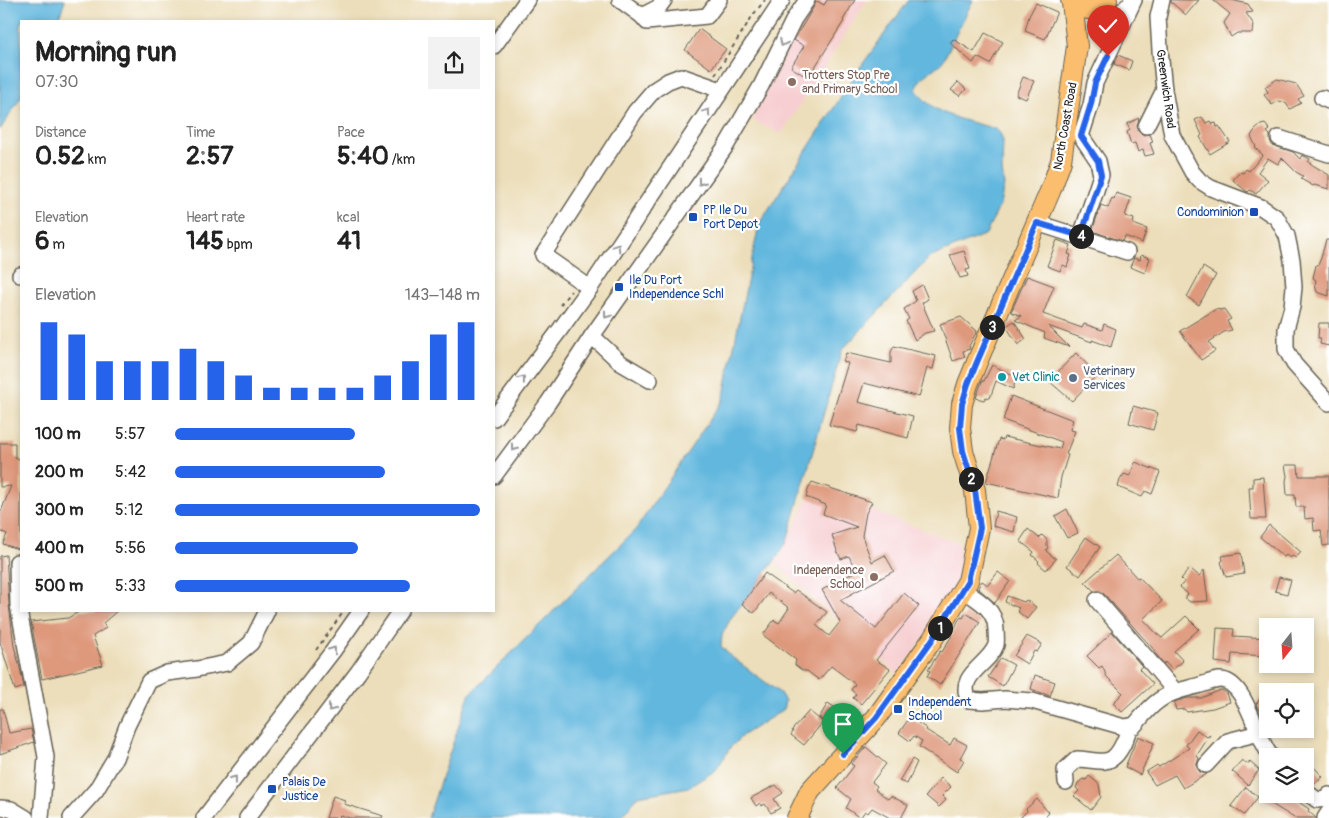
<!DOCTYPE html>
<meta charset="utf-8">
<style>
:root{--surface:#fff;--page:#f2f2f2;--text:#222;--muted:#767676;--accent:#2563eb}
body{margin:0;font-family:Pangolin,sans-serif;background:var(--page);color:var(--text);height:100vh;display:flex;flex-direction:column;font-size:19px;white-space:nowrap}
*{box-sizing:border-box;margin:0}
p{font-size:16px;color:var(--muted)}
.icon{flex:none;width:28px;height:28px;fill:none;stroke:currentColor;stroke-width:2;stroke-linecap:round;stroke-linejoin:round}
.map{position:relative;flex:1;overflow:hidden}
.panel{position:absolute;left:20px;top:20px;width:475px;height:592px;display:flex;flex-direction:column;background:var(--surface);border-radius:0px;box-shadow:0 2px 8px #0003}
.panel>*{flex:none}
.needle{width:32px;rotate:197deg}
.controls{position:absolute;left:1259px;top:618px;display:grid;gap:10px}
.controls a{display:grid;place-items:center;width:55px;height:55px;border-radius:0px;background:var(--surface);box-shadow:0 2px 8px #0003;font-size:25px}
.pin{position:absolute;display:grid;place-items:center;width:42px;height:42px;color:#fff;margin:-51px -21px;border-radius:50% 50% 50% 0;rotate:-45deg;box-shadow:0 0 5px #0007}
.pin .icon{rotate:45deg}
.km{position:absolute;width:25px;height:25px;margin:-12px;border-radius:50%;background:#222;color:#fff;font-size:14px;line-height:25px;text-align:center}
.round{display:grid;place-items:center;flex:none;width:52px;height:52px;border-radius:0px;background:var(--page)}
.head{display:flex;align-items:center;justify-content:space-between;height:85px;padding:0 15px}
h1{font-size:28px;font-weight:700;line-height:38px}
.figures{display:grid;grid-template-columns:repeat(3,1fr);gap:8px;height:85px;padding:5px 15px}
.figures div{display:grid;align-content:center}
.figures b{font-size:25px;font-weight:700}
.figures small{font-size:14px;font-weight:400}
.figures p{font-size:14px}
.chart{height:140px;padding:10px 15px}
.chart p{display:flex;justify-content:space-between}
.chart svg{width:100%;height:90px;margin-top:5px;stroke:var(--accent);stroke-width:6}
ul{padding:0 15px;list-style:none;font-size:16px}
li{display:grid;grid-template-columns:80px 60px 1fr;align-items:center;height:38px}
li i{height:12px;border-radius:6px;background:var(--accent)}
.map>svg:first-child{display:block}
</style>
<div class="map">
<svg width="1329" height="818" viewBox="0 0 1329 818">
<rect width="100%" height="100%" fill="#fff"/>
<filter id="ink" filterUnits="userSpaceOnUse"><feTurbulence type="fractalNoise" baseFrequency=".02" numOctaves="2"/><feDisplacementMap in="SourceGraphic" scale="10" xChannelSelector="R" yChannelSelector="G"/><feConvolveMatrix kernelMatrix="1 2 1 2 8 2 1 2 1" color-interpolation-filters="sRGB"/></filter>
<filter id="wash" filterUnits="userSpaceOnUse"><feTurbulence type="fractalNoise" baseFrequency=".0096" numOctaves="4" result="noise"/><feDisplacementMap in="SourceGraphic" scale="20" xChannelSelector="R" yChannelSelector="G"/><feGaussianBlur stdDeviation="1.12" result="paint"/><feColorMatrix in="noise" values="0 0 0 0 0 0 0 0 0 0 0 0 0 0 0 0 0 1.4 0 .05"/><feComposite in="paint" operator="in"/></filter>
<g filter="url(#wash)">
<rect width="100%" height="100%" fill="#ecdeba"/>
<g fill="#f7cfd2">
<polygon points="817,0 867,0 781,134 752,120 792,39"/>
<polygon points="813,488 960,544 957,590 898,674 776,564"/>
</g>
<g fill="#62b7de" stroke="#3f6a7d">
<polygon points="0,0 65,0 58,21 21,21 21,97 0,130"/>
<path d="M909 0H973L943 61C934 71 919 75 916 89 933 117 967 120 996 129L1000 133 1003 141 1002 170 1004 185 1000 205 986 234 929 258 842 350 787 541 778 556 731 618 722 635 721 646 729 655 780 693 785 701 783 710 743 735 730 748 716 770 689 787 638 796 620 818H428L469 695 636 529 723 400 759 224 859 69Z"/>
</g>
<g id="blocks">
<g fill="#de987c">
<polygon points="827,0 855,0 843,20 844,21 808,78 791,67 804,46 794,40 817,1 824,5"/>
<polygon points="1171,0 1199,0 1186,15 1171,2"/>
<polygon points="1213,0 1231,0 1248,4 1253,12 1246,13 1254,25 1253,33 1237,33 1231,37 1224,23 1230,14"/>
<polygon points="1036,3 1057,12 1045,39 1025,31 1029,16"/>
<polygon points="699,29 726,49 711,69 685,50"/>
<polygon points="985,33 1003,42 990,64 977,57 973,63 950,43 953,39 974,52"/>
<polygon points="1118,55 1132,61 1129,70 1114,64"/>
<polygon points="1023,77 1034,81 1026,99 1016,95"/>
<polygon points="1277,79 1296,84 1304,96 1298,99 1301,103 1290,109 1285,102 1278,101 1272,105 1264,95 1268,92 1265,87"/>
<polygon points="958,82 966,89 960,96 951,90"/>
<polygon points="1202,117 1206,123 1210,121 1212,124 1216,123 1217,127 1219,126 1230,142 1210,154 1200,137 1202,135 1195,120"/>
<polygon points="1139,118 1137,126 1138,131 1142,135 1150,134 1153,142 1150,143 1154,154 1145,156 1143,150 1138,152 1135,143 1131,144 1127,132 1130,130 1127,124"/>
<polygon points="1265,124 1270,130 1267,132 1270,135 1270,140 1272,145 1293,152 1300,159 1302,155 1310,159 1308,162 1329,175 1329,189 1314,185 1313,186 1301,179 1303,176 1296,172 1282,158 1278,164 1268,158 1258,172 1268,180 1256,194 1250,190 1248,192 1246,191 1233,180 1240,172 1243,173 1246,169 1249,171 1263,155 1255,148 1256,147 1251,136 1255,130 1261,125"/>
<polygon points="1116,193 1131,198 1125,216 1134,219 1133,224 1147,229 1142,243 1125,236 1122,241 1092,231 1101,205 1108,208 1112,198 1114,199"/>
<polygon points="1057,240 1071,245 1068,254 1071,255 1067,267 1063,265 1060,271 1047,266"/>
<polygon points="1326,240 1329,240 1329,296 1317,292 1315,285 1316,280 1313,278 1316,265 1318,265 1321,258"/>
<polygon points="964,251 970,269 966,270 968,276 960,278 950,255"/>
<polygon points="1141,255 1150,258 1145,273 1130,267 1134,258 1140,260"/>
<polygon points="1203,267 1216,275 1199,305 1187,297"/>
<polygon points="1027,276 1054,286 1043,314 1082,328 1084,324 1102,330 1104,324 1116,329 1111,347 1092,340 1092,342 1048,326 1069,347 1044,338 1045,333 1015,320 1022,316 1011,312"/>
<polygon points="922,285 928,299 922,303 934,331 925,333 915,340 906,321 909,319 904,309 916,301 912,291"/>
<polygon points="1216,309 1220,310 1224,309 1231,319 1227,321 1232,330 1224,332 1209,342 1215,351 1201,360 1180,331"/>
<polygon points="961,317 977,331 969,346 970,349 963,351 965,357 953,361 940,324"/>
<polygon points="1014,321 1026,339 1018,345 1006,326"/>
<polygon points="1319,323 1329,323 1329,346 1320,344 1321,338 1318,338"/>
<polygon points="894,346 936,356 933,369 927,368 919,397 864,383 858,402 913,416 908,438 859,425 857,432 829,425 848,363 843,362 846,353 891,363 891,352"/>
<polygon points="1076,353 1097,375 1072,401 1049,381"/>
<polygon points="992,365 1017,377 1013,389 996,381 990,398 986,397 984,400 976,398 982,381 984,381"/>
<polygon points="1011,396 1073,420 1070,430 1075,431 1066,454 1068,455 1061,477 1058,498 986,482 999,439 1003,440 1004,437 1060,449 1062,442 1003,420"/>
<polygon points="1133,406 1158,413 1153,430 1129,423"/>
<polygon points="0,443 15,443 15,457 21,460 21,550 3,544 7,534 0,531 0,514 11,486 0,487"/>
<polygon points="1135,462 1160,472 1152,494 1145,491 1142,497 1118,487 1120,480 1124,474 1130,476"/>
<polygon points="1285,465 1298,465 1299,476 1329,476 1329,545 1323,546 1321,530 1314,531 1313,518 1305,519 1304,507 1296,507 1295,495 1287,495 1286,481 1287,476"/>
<polygon points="1263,477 1266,519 1251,519 1249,487 1253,487 1253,478"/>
<polygon points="812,482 872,502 866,513 862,536 872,562 885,555 894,571 840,600 876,629 904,593 919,606 876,660 890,669 861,704 853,698 856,694 851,690 855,684 831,666 819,680 807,671 803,671 795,665 796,660 763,635 774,620 779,623 789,608 769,593 754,613 742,604 765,573 793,593 796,590 827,612 816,625 829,636 840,622 822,590 856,571 849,556 841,559 837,551 832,535 857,527 823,514 826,505 806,497 809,487"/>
<polygon points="1067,509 1078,533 1067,538 1055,516"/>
<polygon points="996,511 1017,517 1014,532 993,526"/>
<polygon points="1269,525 1301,552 1296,558 1292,556 1290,558 1286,555 1284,557 1260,537"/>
<polygon points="1028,529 1039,538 1042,535 1047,540 1047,546 1048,547 1046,551 1056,559 1046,570 1038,563 1039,561 1032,555 1034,552 1020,541"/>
<polygon points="1086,537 1100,547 1080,576 1067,566"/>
<polygon points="1241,553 1244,574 1226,577 1221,562 1223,560 1222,556"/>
<polygon points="6,555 9,605 14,646 19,664 24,687 15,690 0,642 0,556"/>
<polygon points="1116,555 1137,578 1139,577 1162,601 1143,619 1156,633 1162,638 1186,616 1199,629 1174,651 1183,661 1172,670 1165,662 1164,664 1155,653 1156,652 1104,594 1100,591 1094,591 1085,582"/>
<polygon points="1190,568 1199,576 1204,570 1208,601 1190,602 1185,598 1188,594 1180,587 1184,582 1181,579"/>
<polygon points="998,572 1010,581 995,603 978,588 982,581 988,585"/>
<polygon points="1279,577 1291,580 1287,594 1275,591"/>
<polygon points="1007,596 1024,602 1026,600 1036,607 1027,619 1017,611 1019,608 1005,602"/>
<polygon points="80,611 117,611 103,623 106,628 93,636 103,665 42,679 31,622 68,618"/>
<polygon points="966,613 980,622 940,685 927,676 930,671 928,670 940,651 942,652 951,637 958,621 961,617 963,618"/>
<polygon points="1217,628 1234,629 1233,636 1268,638 1268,656 1232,654 1231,664 1215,662"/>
<polygon points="1112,632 1142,666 1139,669 1153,684 1122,712 1113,703 1123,693 1107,677 1102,666 1099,668 1087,656"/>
<polygon points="1027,636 1042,644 1037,652 1034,651 1027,664 1014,656"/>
<polygon points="1001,658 1014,665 1003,686 988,677"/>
<polygon points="1035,675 1055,682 1050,696 1031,689"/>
<polygon points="1221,690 1227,693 1230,702 1213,708 1187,712 1184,709 1176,710 1174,703 1177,701 1188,698 1201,698"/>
<polygon points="1268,690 1268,721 1262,716 1256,704"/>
<polygon points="828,703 849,717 840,730 819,718"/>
<polygon points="0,709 3,709 9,733 31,729 34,742 0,754"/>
<polygon points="809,711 823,722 804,745 791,735 793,732 792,730"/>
<polygon points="910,717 927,729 926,730 950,745 954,738 967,745 960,758 964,760 957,772 919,747 922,741 914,736 910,741 899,733"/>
<polygon points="1197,730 1207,737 1210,735 1197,755 1199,759 1197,763 1197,768 1200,772 1207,774 1183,788 1175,775 1155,785 1146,772 1157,765 1159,767 1189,748 1186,745"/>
<polygon points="1138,736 1154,743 1140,775 1125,767"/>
<polygon points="866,747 886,764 872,782 877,786 875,789 888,799 891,796 908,805 901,818 890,818 872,808 868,813 865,811 860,818 846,808 851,799 837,788 854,766 851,764"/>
<polygon points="912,759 917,762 907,784 899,781"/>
<polygon points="1242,760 1247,764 1250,762 1259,770 1248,785 1232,771"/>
<polygon points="1313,766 1323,777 1315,783 1306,772"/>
<polygon points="1089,776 1099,784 1101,797 1091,810 1074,796 1079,791 1076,788 1078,783 1083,779 1086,780"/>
<polygon points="941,778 951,787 942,796 946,800 939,807 926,796"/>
<polygon points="776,785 783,793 774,799 780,808 771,813 765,804 762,806 760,803 756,806 751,798"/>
<polygon points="1246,787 1258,797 1244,815 1231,806"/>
<polygon points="1268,794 1287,794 1309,809 1308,811 1316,818 1294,818 1265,800"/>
<polygon points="333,796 345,800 344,804 383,816 382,818 350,818 340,815 339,818 326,818"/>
<polygon points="1037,799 1049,813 1044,818 1020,818 1027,811 1026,809"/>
</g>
</g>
</g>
<g filter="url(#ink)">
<use href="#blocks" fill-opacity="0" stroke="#656053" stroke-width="1"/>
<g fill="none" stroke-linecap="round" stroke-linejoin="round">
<defs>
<g id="minor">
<polyline points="620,0 642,16 659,7 664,0"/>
<polyline points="1162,0 1158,17 1160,50 1164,90 1172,135 1192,172 1200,181 1211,188 1261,207 1277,218 1287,236 1292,260 1294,287 1292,307 1286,329 1286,349 1294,364 1329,403"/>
<path d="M1099 7C1115 19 1120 15 1132 1"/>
<polyline points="642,16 647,22 707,16 719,0"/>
<polyline points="494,46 527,0"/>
<polyline points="1322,98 1329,101"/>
<polyline points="1146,126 1164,90"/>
<polyline points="1279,138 1329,154"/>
<polyline points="1037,223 1127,252"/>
<polyline points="1081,236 1101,175 1098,161 1081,136 1091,105 1095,83 1134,0"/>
<polyline points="20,275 21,275"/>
<polyline points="590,288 543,255 635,112 654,90 668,81 681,76 721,90"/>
<polyline points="592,336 621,363 650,380"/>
<polyline points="494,418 559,331 590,288 782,0"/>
<polyline points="494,476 548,403 592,336 726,146 761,86 794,19 807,0"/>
<polyline points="17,562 18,605 46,757 41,818"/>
<path d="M963 590C979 600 996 610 996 630 996 634 997 641 996 645 989 665 956 675 969 700L983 701 1005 699 1032 701 1124 727 1134 726C1154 701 1163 694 1193 687 1202 685 1211 681 1219 680 1246 678 1256 740 1271 756"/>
<polyline points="1097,600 1175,691"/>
<polyline points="1206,765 1228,741 1259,733"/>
<path d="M1066 782 1065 770 1077 759C1086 759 1097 762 1105 761 1119 760 1126 738 1130 726"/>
<polyline points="1305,791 1317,800 1326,799 1329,795"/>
<polyline points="0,808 11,809 26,818"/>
<polyline points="71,818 96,790 115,758 127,726 149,681 167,673 197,669 227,663 251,643 267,611"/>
<polyline points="204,818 333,651 361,611"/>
<polyline points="247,818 358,672 400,611"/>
<polyline points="1325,818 1329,812"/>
</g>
<g id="major">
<polyline points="1071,0 1079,7 1093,10 1107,0"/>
<polyline points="797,818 810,791 876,718 932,640 968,581 979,528 975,490 963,451 960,428 962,404 968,384 977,362 1051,189 1061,161 1077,46 1072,2"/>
</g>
</defs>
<use href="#minor" stroke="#656053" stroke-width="18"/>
<use href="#major" stroke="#656053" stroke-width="22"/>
<g stroke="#656053" stroke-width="2" stroke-dasharray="4 4" stroke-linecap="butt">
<polyline points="715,75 753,15 765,0"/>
<polyline points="560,305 571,291"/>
<polyline points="316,650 344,611"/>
</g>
<use href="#minor" stroke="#fff" stroke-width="15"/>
<use href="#major" stroke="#fbbe6e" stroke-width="20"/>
</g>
<defs><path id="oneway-chevron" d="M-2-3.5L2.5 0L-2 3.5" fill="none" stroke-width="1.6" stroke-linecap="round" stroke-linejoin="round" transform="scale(1.25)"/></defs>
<g stroke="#999">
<use href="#oneway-chevron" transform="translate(783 43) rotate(116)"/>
<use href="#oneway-chevron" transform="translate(707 112) rotate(-56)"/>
<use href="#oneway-chevron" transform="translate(701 182) rotate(125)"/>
<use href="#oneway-chevron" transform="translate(617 247) rotate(-56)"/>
<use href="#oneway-chevron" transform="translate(607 315) rotate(126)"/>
<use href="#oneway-chevron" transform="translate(522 379) rotate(-52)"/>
<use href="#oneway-chevron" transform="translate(514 448) rotate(126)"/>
<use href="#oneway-chevron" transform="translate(333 650) rotate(-54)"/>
<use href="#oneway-chevron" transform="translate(331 708) rotate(128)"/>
<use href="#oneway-chevron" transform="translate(234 779) rotate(-52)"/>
</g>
</g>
<g fill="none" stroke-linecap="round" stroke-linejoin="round" filter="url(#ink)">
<defs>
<polyline id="route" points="843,754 876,718 932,640 968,581 980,528 975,490 963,451 960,428 962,404 968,384 977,362 1037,223 1081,236 1101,175 1098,161 1081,136 1091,104 1095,83 1108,56"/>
</defs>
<use href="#route" stroke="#fff" stroke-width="10"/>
<use href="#route" stroke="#2563eb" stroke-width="6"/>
</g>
<g fill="#8d6e63" stroke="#fff" stroke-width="2">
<circle cx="792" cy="82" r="5"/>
<circle cx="874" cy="577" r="5"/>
</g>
<g fill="#1a4fb4" stroke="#fff" stroke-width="2">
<rect x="1249" y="207" width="10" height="10" rx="2.5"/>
<rect x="688" y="212" width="10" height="10" rx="2.5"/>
<rect x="614" y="282" width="10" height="10" rx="2.5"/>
<rect x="893" y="704" width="10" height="10" rx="2.5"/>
<rect x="267" y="784" width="10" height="10" rx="2.5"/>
</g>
<circle fill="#0f9aa8" stroke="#fff" stroke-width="2" cx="1002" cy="377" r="5"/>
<circle fill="#5c6f8a" stroke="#fff" stroke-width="2" cx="1073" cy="378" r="5"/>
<g text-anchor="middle" stroke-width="4.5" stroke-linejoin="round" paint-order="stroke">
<g font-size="12" fill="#785e54" stroke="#fff" text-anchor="start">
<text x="802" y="79">Trotters Stop Pre<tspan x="802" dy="14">and Primary School</tspan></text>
<text x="864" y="574" text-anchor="end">Independence<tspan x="864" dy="14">School</tspan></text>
</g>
<g font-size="12" fill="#1c1c1c" stroke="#fff">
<text transform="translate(1166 89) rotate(82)" y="4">Greenwich Road</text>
<text transform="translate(1065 126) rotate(-80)" y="4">North Coast Road</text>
</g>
<g font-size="12" fill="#164399" stroke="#fff" text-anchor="start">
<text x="703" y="214">PP Ile Du<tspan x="703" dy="14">Port Depot</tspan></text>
<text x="1244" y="216" text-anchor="end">Condominion</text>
<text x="629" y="284">Ile Du Port<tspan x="629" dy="14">Independence Schl</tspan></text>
<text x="908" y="706">Independent<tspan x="908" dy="14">School</tspan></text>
<text x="282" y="786">Palais De<tspan x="282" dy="14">Justice</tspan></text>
</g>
<g font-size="12" fill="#4e5e75" stroke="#fff" text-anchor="start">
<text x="1083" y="375">Veterinary<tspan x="1083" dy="14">Services</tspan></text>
</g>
<g font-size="12" fill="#0d838f" stroke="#fff" text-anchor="start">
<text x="1012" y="381">Vet Clinic</text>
</g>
</g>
</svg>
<div class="controls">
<a><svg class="needle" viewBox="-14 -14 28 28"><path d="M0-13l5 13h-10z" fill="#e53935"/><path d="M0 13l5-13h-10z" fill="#767676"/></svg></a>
<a><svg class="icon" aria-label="locate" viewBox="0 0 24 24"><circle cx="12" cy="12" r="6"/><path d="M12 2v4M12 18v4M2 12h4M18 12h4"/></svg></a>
<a><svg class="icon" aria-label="layers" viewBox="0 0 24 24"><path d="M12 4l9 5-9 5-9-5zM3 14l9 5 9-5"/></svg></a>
</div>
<div class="pin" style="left:843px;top:754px;background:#1e9e55"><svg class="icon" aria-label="arrive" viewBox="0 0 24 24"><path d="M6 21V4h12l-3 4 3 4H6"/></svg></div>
<div class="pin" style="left:1108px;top:56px;background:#d93025"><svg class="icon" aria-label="check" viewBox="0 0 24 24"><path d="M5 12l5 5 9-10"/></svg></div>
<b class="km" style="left:940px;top:628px">1</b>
<b class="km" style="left:971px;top:479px">2</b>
<b class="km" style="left:992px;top:327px">3</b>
<b class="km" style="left:1081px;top:236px">4</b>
<section class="panel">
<div class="head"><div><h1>Morning run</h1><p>07:30</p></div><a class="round"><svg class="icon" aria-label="share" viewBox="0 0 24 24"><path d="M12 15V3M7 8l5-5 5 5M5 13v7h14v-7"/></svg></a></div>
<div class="figures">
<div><p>Distance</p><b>0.52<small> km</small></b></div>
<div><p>Time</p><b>2:57</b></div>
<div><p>Pace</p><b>5:40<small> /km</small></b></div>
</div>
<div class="figures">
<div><p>Elevation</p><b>6<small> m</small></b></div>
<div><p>Heart rate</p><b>145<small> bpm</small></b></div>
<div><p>kcal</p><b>41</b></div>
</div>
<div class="chart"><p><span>Elevation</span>143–148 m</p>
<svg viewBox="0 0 160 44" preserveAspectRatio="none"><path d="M5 44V6M15 44V12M25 44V25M35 44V25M45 44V25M55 44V19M65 44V25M75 44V32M85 44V38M95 44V38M105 44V38M115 44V38M125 44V32M135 44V25M145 44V12M155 44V6"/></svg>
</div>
<ul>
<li><b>100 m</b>5:57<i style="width:59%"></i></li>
<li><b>200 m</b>5:42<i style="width:69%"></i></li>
<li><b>300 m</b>5:12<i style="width:100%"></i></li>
<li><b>400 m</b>5:56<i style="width:60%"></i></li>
<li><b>500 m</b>5:33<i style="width:77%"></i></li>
</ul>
</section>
</div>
